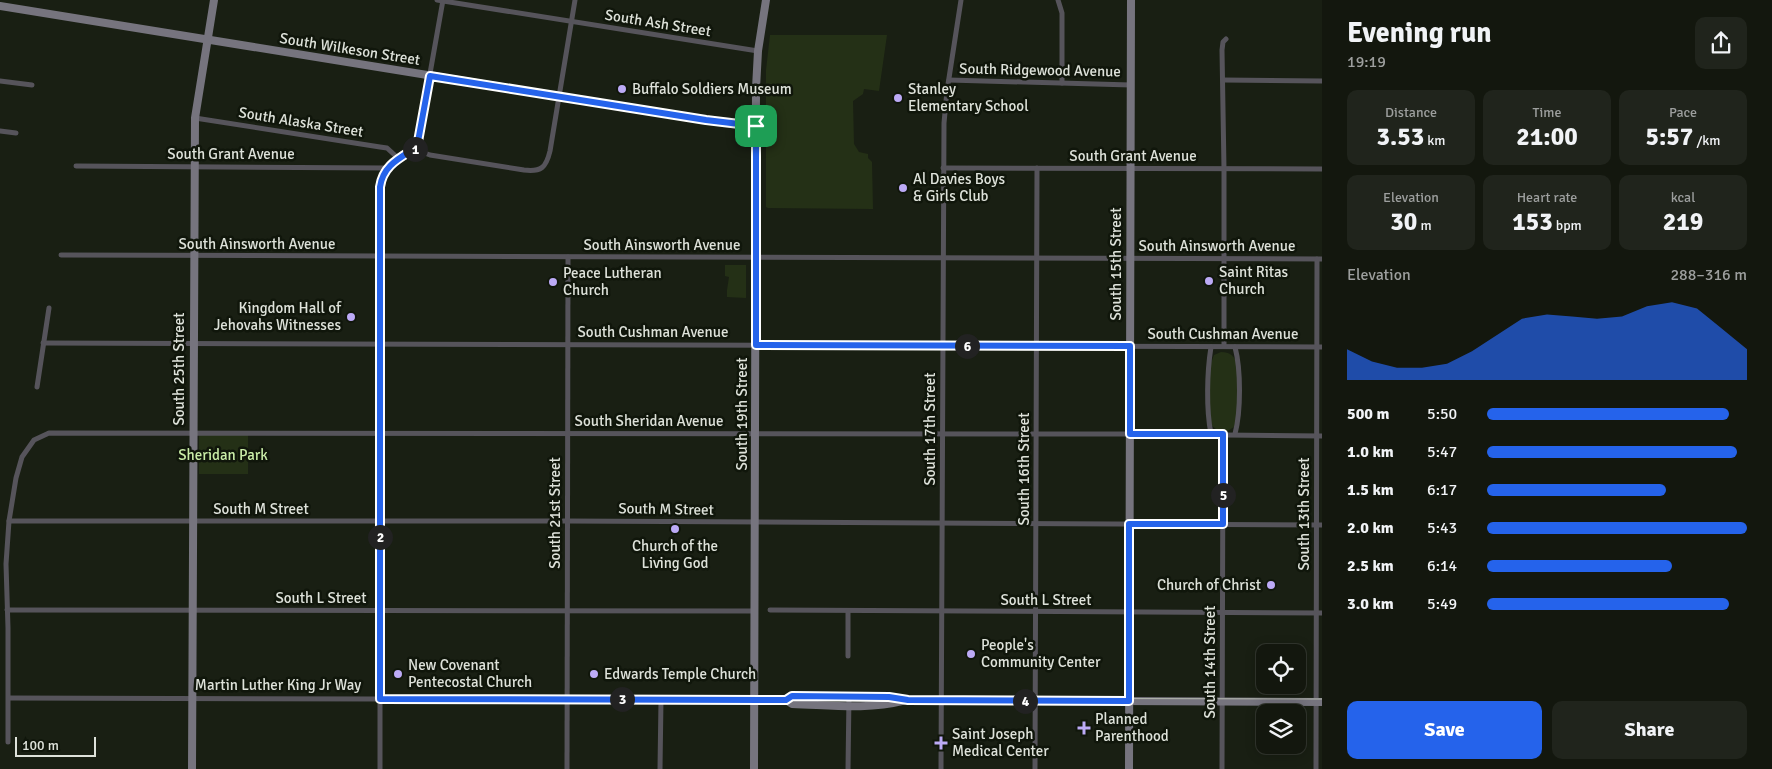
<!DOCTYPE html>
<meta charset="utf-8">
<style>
:root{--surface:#13170e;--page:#20241c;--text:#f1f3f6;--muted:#9d9f9e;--line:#32362e;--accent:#2563eb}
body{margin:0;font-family:Signika,sans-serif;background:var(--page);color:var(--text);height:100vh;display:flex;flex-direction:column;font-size:19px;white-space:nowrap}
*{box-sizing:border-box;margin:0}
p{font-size:16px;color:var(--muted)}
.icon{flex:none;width:28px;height:28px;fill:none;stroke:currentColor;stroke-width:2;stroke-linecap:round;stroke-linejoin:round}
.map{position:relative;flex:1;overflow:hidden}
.side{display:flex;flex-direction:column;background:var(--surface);width:450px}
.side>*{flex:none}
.buttons{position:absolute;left:1256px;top:644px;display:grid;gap:10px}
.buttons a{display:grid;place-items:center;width:50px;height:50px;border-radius:10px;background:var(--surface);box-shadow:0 2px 12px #0003,0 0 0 1px var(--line);font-size:25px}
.scale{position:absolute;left:15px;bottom:12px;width:81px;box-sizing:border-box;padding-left:5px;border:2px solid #dee2da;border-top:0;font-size:14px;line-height:18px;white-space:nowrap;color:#dee2da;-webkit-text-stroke:4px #10160b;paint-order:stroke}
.pin{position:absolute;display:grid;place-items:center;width:42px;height:42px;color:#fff;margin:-21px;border-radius:10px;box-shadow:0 2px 8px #0006}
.km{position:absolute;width:25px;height:25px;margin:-12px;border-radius:50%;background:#222;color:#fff;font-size:14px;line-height:25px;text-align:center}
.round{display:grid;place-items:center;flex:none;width:52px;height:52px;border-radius:10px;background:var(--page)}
.head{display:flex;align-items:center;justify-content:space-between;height:85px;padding:0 25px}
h1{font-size:28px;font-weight:700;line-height:38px}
.metrics{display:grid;grid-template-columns:repeat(3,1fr);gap:8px;height:85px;padding:5px 25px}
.metrics div{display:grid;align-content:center;border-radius:10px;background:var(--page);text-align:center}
.metrics b{font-size:25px;font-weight:700}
.metrics small{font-size:14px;font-weight:400}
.metrics p{font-size:14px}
.chart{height:140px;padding:10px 25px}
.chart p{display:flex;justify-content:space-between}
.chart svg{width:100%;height:90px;margin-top:5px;fill:var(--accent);opacity:.7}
.primary-button{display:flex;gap:10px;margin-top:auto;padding:10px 25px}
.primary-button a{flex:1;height:58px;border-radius:10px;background:var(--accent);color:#fff;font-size:20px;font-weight:700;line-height:58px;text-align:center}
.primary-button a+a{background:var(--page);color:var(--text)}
ul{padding:0 25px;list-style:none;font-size:16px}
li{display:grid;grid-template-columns:80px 60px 1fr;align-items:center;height:38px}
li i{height:12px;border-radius:6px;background:var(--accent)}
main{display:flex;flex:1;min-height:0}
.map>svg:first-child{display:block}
</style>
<main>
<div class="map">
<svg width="1322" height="769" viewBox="0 0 1322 769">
<rect width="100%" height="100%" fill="#191f13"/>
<g fill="#243016">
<polygon points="770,35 887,35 879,91 864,89 863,94 853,101 854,144 859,152 868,154 868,158 872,162 873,209 768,208 766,207 766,70"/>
<polygon points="725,265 746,265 746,298 727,297 727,290 729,277 725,276"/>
<path d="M1221 352C1230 352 1235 356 1237 365V419L1234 427 1226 432 1217 430 1210 424V366L1214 355Z"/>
<rect x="199" y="435" width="49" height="39"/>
</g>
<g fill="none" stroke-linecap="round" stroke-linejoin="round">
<g stroke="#56545b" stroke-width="5">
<polyline points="437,0 758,51"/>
<polyline points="1058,0 1062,13 1062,83"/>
<polyline points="949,80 1131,85"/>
<polyline points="1223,80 1322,81"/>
<polyline points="0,81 32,85"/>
<polyline points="195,118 380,147 387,148 399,159"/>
<polyline points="0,131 16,133"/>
<path d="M417 147 422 152 430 155 524 170C541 172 546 168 550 151L575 0"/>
<polyline points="417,147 443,0"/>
<polyline points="76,166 387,168"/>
<polyline points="943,168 1322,169"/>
<polyline points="61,255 1322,259"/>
<polyline points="43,343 1322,347"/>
<polyline points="1224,346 1224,169 1222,50 1223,42 1226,39"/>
<path d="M1235 347C1241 370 1241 411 1235 434"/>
<polyline points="37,387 49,308"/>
<path d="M1211 434C1206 409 1207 372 1211 347"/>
<polyline points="9,521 568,521 1322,525"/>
<polyline points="7,610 754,611"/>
<polyline points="770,610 1322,613"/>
<polyline points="848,656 848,612"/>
<polyline points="9,698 380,699"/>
<polyline points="8,742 8,628 6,564 9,521 16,478 22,457 34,440 49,433 1130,434 1322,436"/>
<path d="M380 769V187C383 165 400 158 417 147"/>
<polyline points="567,769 568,257"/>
<polyline points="660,769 661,700"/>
<polyline points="848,769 849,696"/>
<polyline points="941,769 944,123 947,91 961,0"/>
<polyline points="1035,769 1037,168"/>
<polyline points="1222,769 1223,434"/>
<polyline points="1316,769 1317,259"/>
</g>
<g stroke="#76747e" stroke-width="8">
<polyline points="0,6 706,120 756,126"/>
<polyline points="380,699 786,700 792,696 889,697 907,700 1322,702"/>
<path d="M786 700 792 704C829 705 868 710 903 701"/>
<polyline points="192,769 195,118 214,0"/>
<polyline points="754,769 756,88 758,51 766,0"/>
<polyline points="1129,769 1131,0"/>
</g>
<polyline stroke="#b5b9b0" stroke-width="1" points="791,700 838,700 860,698 1322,699"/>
</g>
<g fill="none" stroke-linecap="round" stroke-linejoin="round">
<defs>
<path id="route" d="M430 76 706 120 756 126V345L1130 346V434H1223V524H1129V701L908 700 889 697 792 696 786 700 380 699V187C383 165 400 158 417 147Z"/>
</defs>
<use href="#route" stroke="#fff" stroke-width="10"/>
<use href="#route" stroke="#2563eb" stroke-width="6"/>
</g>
<g fill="#bcaaf6" stroke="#10160b" stroke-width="2">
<circle cx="622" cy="89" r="5"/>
<circle cx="898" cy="98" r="5"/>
<circle cx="903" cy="188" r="5"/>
<circle cx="1209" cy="281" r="5"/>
<circle cx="553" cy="282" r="5"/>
<circle cx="351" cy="317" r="5"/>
<circle cx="675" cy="529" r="5"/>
<circle cx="1271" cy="585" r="5"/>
<circle cx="971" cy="654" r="5"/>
<circle cx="398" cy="674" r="5"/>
<circle cx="594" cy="674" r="5"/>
<path d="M1081.5 720.5h5v5h5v5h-5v5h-5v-5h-5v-5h5z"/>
<path d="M938.5 735.5h5v5h5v5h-5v5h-5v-5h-5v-5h5z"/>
</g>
<g text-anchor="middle" stroke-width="5" stroke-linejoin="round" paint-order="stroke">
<g font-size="15" fill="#dee2da" stroke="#10160b">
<text transform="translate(658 23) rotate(9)" y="5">South Ash Street</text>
<text transform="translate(350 49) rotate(9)" y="5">South Wilkeson Street</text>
<text transform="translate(1040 70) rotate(1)" y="5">South Ridgewood Avenue</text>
<text transform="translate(301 122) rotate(9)" y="5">South Alaska Street</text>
<text x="231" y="159">South Grant Avenue</text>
<text x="1133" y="161">South Grant Avenue</text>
<text x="257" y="249">South Ainsworth Avenue</text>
<text x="662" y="250">South Ainsworth Avenue</text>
<text x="1217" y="251">South Ainsworth Avenue</text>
<text transform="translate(1116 264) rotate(-90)" y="5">South 15th Street</text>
<text x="653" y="337">South Cushman Avenue</text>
<text x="1223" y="339">South Cushman Avenue</text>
<text transform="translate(179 369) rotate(-90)" y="5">South 25th Street</text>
<text transform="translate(742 414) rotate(-90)" y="5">South 19th Street</text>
<text x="649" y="426">South Sheridan Avenue</text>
<text transform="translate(930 429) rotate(-90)" y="5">South 17th Street</text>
<text transform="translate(1024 469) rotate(-90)" y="5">South 16th Street</text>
<text x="261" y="514">South M Street</text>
<text transform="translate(666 509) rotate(1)" y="5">South M Street</text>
<text transform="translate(555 513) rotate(-90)" y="5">South 21st Street</text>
<text transform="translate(1304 514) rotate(-90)" y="5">South 13th Street</text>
<text x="321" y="603">South L Street</text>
<text x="1046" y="605">South L Street</text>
<text transform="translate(1210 662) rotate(-90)" y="5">South 14th Street</text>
<text x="278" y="690">Martin Luther King Jr Way</text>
</g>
<g font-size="15" fill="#dee2da" stroke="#10160b" text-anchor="start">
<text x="632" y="94">Buffalo Soldiers Museum</text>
<text x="908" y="94">Stanley<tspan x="908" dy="17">Elementary School</tspan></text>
<text x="913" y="184">Al Davies Boys<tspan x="913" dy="17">&amp; Girls Club</tspan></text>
<text x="1219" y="277">Saint Ritas<tspan x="1219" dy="17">Church</tspan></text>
<text x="563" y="278">Peace Lutheran<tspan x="563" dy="17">Church</tspan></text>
<text x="341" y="313" text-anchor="end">Kingdom Hall of<tspan x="341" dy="17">Jehovahs Witnesses</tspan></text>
<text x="675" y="551" text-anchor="middle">Church of the<tspan x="675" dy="17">Living God</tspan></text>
<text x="1261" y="590" text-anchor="end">Church of Christ</text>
<text x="981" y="650">People's<tspan x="981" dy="17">Community Center</tspan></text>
<text x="408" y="670">New Covenant<tspan x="408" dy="17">Pentecostal Church</tspan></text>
<text x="604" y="679">Edwards Temple Church</text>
<text x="1095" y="724">Planned<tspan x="1095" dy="17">Parenthood</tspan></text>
<text x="952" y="739">Saint Joseph<tspan x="952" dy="17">Medical Center</tspan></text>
</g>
<g font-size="15" fill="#caeda8" stroke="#10160b">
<text x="223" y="460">Sheridan Park</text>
</g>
</g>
</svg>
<div class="buttons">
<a><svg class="icon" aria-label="locate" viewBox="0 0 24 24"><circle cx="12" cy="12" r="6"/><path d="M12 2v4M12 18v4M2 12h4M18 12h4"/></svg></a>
<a><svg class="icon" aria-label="layers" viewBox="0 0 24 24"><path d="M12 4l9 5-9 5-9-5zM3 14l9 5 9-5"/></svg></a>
</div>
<div class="scale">100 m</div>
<div class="pin" style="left:756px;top:126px;background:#1e9e55"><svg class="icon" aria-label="arrive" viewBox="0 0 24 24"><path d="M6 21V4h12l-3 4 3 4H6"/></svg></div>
<b class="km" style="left:415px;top:149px">1</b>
<b class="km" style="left:380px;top:537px">2</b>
<b class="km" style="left:622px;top:699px">3</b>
<b class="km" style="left:1025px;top:701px">4</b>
<b class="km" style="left:1223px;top:495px">5</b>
<b class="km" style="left:967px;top:346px">6</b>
</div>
<section class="side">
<div class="head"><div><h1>Evening run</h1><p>19:19</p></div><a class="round"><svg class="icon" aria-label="share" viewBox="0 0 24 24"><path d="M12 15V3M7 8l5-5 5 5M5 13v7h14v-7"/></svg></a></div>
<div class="metrics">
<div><p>Distance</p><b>3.53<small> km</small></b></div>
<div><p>Time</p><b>21:00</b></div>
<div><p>Pace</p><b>5:57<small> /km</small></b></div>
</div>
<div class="metrics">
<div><p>Elevation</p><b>30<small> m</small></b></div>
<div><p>Heart rate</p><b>153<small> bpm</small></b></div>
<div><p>kcal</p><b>219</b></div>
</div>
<div class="chart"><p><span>Elevation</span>288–316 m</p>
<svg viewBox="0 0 160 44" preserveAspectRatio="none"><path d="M0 44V29L10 35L20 38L30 38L40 36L50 30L60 22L70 14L80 12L90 13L100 14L110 13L120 8L130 6L140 9L150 19L160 29V44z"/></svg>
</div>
<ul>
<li><b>500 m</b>5:50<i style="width:93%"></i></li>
<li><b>1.0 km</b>5:47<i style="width:96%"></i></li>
<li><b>1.5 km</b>6:17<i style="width:69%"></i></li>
<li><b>2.0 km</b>5:43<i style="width:100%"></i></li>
<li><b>2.5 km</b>6:14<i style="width:71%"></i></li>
<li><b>3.0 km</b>5:49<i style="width:93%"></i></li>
</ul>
<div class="primary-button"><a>Save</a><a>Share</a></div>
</section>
</main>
